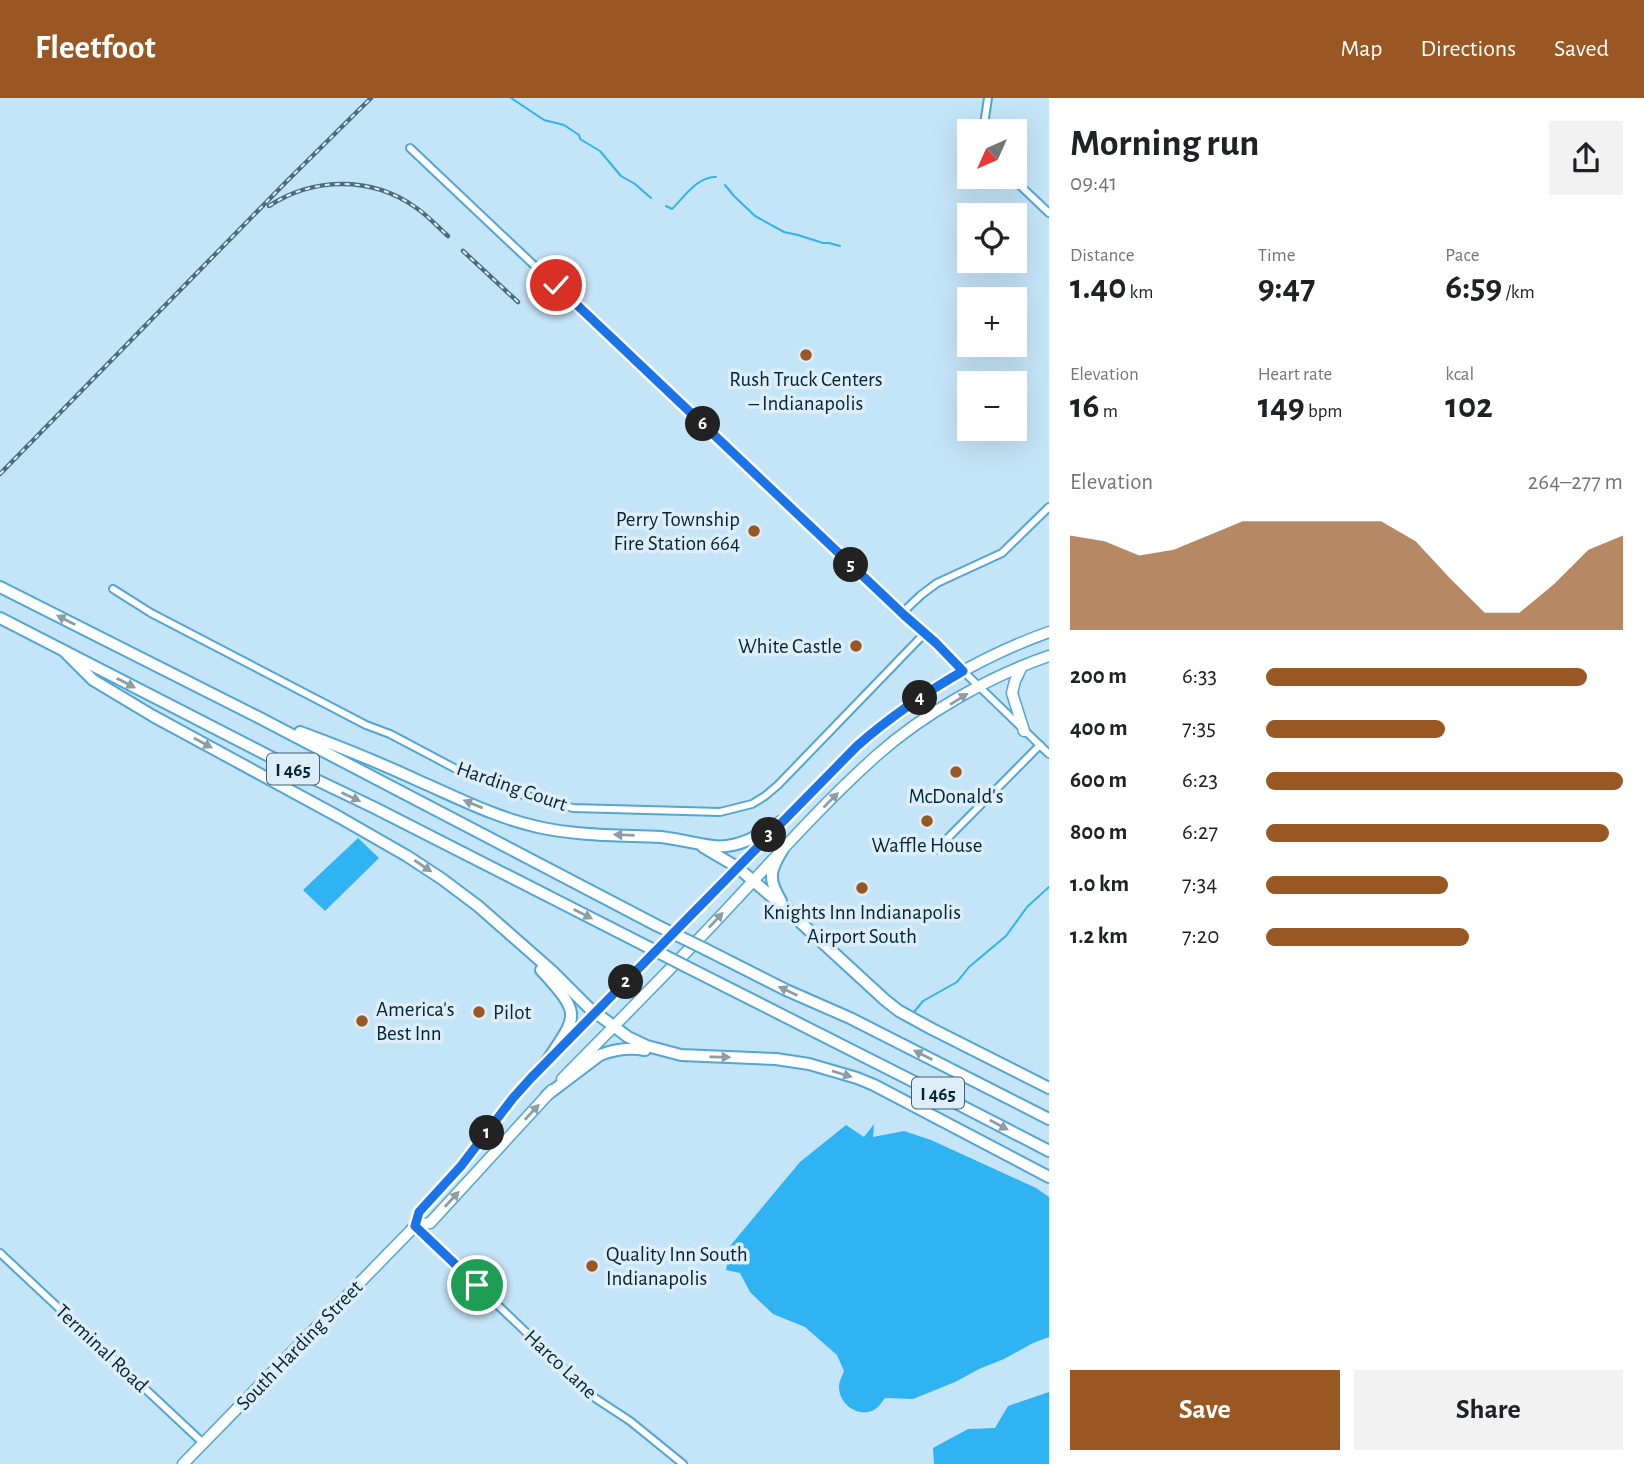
<!DOCTYPE html>
<meta charset="utf-8">
<style>
:root{--surface:#fff;--page:#f2f2f2;--text:#202124;--muted:#757577;--accent:#985723}
body{margin:0;font-family:"Alegreya Sans",sans-serif;background:var(--page);color:var(--text);height:100vh;display:flex;flex-direction:column;font-size:26px;white-space:nowrap}
*{box-sizing:border-box;margin:0}
p{font-size:23px;color:var(--muted)}
.icon{flex:none;width:38px;height:38px;fill:none;stroke:currentColor;stroke-width:2;stroke-linecap:round;stroke-linejoin:round}
.map{position:relative;flex:1;overflow:hidden}
.sheet{display:flex;flex-direction:column;background:var(--surface);width:595px}
.sheet>*{flex:none}
.needle{width:46px;rotate:225deg}
.fabs{position:absolute;left:957px;top:21px;display:grid;gap:14px}
.fabs a{display:grid;place-items:center;width:70px;height:70px;border-radius:0px;background:var(--surface);box-shadow:0 7px 28px #0002;font-size:35px}
.pin{position:absolute;display:grid;place-items:center;width:60px;height:60px;color:#fff;margin:-30px;border:4px solid #fff;border-radius:50%;box-shadow:0 2px 7px #0007}
.km{position:absolute;width:35px;height:35px;margin:-18px;border-radius:50%;background:#222;color:#fff;font-size:19px;line-height:35px;text-align:center}
.round{display:grid;place-items:center;flex:none;width:74px;height:74px;border-radius:0px;background:var(--page)}
.head{display:flex;align-items:center;justify-content:space-between;height:119px;padding:0 21px}
h1{font-size:38px;font-weight:600;line-height:52px}
.metrics{display:grid;grid-template-columns:repeat(3,1fr);gap:10px;height:119px;padding:7px 21px}
.metrics div{display:grid;align-content:center}
.metrics b{font-size:35px;font-weight:600}
.metrics small{font-size:19px;font-weight:400}
.metrics p{font-size:19px}
.chart{height:196px;padding:14px 21px}
.chart p{display:flex;justify-content:space-between}
.chart svg{width:100%;height:126px;margin-top:7px;fill:var(--accent);opacity:.7}
.action{display:flex;gap:14px;margin-top:auto;padding:14px 21px}
.action a{flex:1;height:80px;border-radius:0px;background:var(--accent);color:#fff;font-size:28px;font-weight:600;line-height:80px;text-align:center}
.action a+a{background:var(--page);color:var(--text)}
ul{padding:0 21px;list-style:none;font-size:23px}
li{display:grid;grid-template-columns:112px 84px 1fr;align-items:center;height:52px}
li i{height:18px;border-radius:9px;background:var(--accent)}
header{display:flex;align-items:center;gap:42px;box-sizing:border-box;height:98px;padding:0 35px;background:var(--accent);color:#fff}
header strong{font-size:33px}
nav{display:flex;gap:38px;margin-inline-start:auto;font-size:24px}
main{display:flex;flex:1;min-height:0}
.map>svg:first-child{display:block}
</style>
<header>
<strong>Fleetfoot</strong>
<nav><a>Map</a><a>Directions</a><a>Saved</a></nav>
</header>
<main>
<div class="map">
<svg width="1049" height="1366" viewBox="0 0 1049 1366">
<rect width="100%" height="100%" fill="#c4e4f7"/>
<g fill="#2fb3f2">
<polygon points="358,740 379,760 325,813 303,792"/>
<path d="M874 1026 873 1039 904 1033 931 1042 1036 1090 1049 1099V1239L1033 1245 1004 1261 979 1271 955 1284 913 1301 885 1300C882 1304 878 1310 874 1312 858 1320 839 1306 839 1289 839 1284 842 1278 844 1273L837 1257 805 1229 773 1216 750 1194 740 1175 726 1172 730 1148 800 1064 846 1027 864 1039Z"/>
<polygon points="1049,1294 1049,1366 934,1366 933,1350 968,1331 995,1330 1008,1308"/>
</g>
<g fill="none" stroke-linecap="round" stroke-linejoin="round">
<g stroke="#2fb3f2" stroke-width="2">
<polyline points="511,0 544,22 564,27 579,37 580,41 600,53 621,78 635,86 651,100"/>
<polyline points="725,87 734,98 755,118 784,134 798,137 823,145 829,145 840,148"/>
<path d="M666 108 672 111C684 99 698 78 716 79"/>
<polyline points="914,914 923,903 957,884 969,869 1006,838 1027,809 1049,789"/>
</g>
<defs>
<g id="minor">
<polyline points="983,33 988,0"/>
<polyline points="410,50 902,515 936,545 963,573 1049,656"/>
<polyline points="1011,79 1049,115"/>
<polyline points="113,491 151,515 366,627 390,636 460,673 520,696 573,710 720,714 752,706 765,698 778,687 924,536"/>
<polyline points="902,515 921,497 937,485 1002,455 1049,409"/>
<polyline points="936,752 1040,647"/>
<polyline points="415,1128 595,1300 630,1323 683,1366"/>
<polyline points="0,1155 203,1345"/>
</g>
<g id="primary">
<polyline points="1022,568 1015,583 1012,595 1024,633"/>
<path d="M562 981C613 929 664 878 714 825 767 769 818 710 876 658 923 616 990 578 1049 558"/>
<polyline points="415,1128 430,1125 552,992"/>
<path d="M183 1366 415 1128 419 1114 461 1068 513 1000 531 980 857 648C912 599 979 559 1049 534"/>
</g>
<g id="motorway">
<polyline points="0,489 258,619 656,827"/>
<polyline points="0,520 304,676 375,710 646,848"/>
<polyline points="65,554 93,582 153,618 339,719 407,758 442,781 478,808 552,873 588,909 628,939 647,948 681,957 776,961 809,966 857,980 874,987 1049,1079"/>
<path d="M300 634C341 649 380 665 419 683 458 700 497 720 538 729 578 738 620 737 661 739 679 741 696 746 713 748 739 751 761 736 782 723"/>
<polyline points="703,749 737,769 786,811 885,902 899,913 932,931 1049,990"/>
<path d="M781 803C767 780 770 772 783 751"/>
<polyline points="705,851 786,892 850,920 1049,1021"/>
<polyline points="687,869 956,1005 1049,1053"/>
<path d="M541 872C583 918 578 916 545 966"/>
<path d="M547 997 600 957C615 951 629 949 645 952"/>
</g>
</defs>
<use href="#minor" stroke="#51a6d6" stroke-width="10"/>
<use href="#primary" stroke="#51a6d6" stroke-width="13"/>
<use href="#motorway" stroke="#51a6d6" stroke-width="14"/>
<use href="#minor" stroke="#fff" stroke-width="6"/>
<use href="#primary" stroke="#fff" stroke-width="10"/>
<use href="#motorway" stroke="#fff" stroke-width="10"/>
<defs>
<g id="rail">
<path d="M269 108C313 79 371 78 415 109 427 117 437 128 448 138"/>
<polyline points="463,153 518,204"/>
<polyline points="0,376 286,84 371,0"/>
</g>
</defs>
<use href="#rail" stroke="#496d80" stroke-width="4.5"/>
<use href="#rail" stroke="#deeef8" stroke-width="2" stroke-dasharray="5" stroke-linecap="butt"/>
<defs>
<g id="motorway-bridge">
<polyline points="656,827 705,851"/>
<polyline points="646,848 687,869"/>
</g>
</defs>
<use href="#motorway-bridge" stroke="#51a6d6" stroke-width="14" stroke-linecap="butt"/>
<use href="#motorway-bridge" stroke="#fff" stroke-width="10"/>
</g>
<defs><path id="oneway-solid" d="M-6-.8H1V-3.2L6.5 0L1 3.2V.8H-6Z" transform="scale(1.75)"/></defs>
<g fill="#8c9da5">
<use href="#oneway-solid" transform="translate(66 522) rotate(-153)"/>
<use href="#oneway-solid" transform="translate(126 585) rotate(27)"/>
<use href="#oneway-solid" transform="translate(959 601) rotate(-32)"/>
<use href="#oneway-solid" transform="translate(203 645) rotate(28)"/>
<use href="#oneway-solid" transform="translate(351 699) rotate(25)"/>
<use href="#oneway-solid" transform="translate(831 702) rotate(-45)"/>
<use href="#oneway-solid" transform="translate(473 706) rotate(-158)"/>
<use href="#oneway-solid" transform="translate(624 737) rotate(-178)"/>
<use href="#oneway-solid" transform="translate(423 768) rotate(34)"/>
<use href="#oneway-solid" transform="translate(583 816) rotate(27)"/>
<use href="#oneway-solid" transform="translate(716 822) rotate(-47)"/>
<use href="#oneway-solid" transform="translate(788 893) rotate(-155)"/>
<use href="#oneway-solid" transform="translate(923 957) rotate(-153)"/>
<use href="#oneway-solid" transform="translate(720 959) rotate(1)"/>
<use href="#oneway-solid" transform="translate(842 976) rotate(17)"/>
<use href="#oneway-solid" transform="translate(532 1014) rotate(-47)"/>
<use href="#oneway-solid" transform="translate(999 1027) rotate(28)"/>
<use href="#oneway-solid" transform="translate(452 1101) rotate(-47)"/>
</g>
<g fill="none" stroke-linecap="round" stroke-linejoin="round">
<defs>
<path id="route" d="M477 1187 415 1128 419 1114 461 1068 513 1000 531 980 857 648C890 619 925 595 963 573L936 545 904 517 556 187"/>
</defs>
<use href="#route" stroke="#fff" stroke-width="14"/>
<use href="#route" stroke="#1a73e8" stroke-width="9"/>
</g>
<g fill="#985723" stroke="#deeef8" stroke-width="2.5">
<circle cx="806" cy="257" r="7"/>
<circle cx="754" cy="433" r="7"/>
<circle cx="856" cy="548" r="7"/>
<circle cx="956" cy="674" r="7"/>
<circle cx="927" cy="723" r="7"/>
<circle cx="862" cy="790" r="7"/>
<circle cx="479" cy="914" r="7"/>
<circle cx="362" cy="923" r="7"/>
<circle cx="592" cy="1168" r="7"/>
</g>
<g text-anchor="middle" stroke-width="7" stroke-linejoin="round" paint-order="stroke">
<g fill="#deeef8" stroke="#436172" stroke-width="2">
<rect x="267" y="655.5" width="52" height="31" rx="5"/>
<rect x="912" y="979.5" width="52" height="31" rx="5"/>
</g>
<g font-size="19" font-weight="bold" fill="#002538">
<text x="293" y="678">I 465</text>
<text x="938" y="1002">I 465</text>
</g>
<g font-size="21" fill="#002538" stroke="#deeef8">
<text x="806" y="288">Rush Truck Centers<tspan x="806" dy="24">– Indianapolis</tspan></text>
<text x="740" y="428" text-anchor="end">Perry Township<tspan x="740" dy="24">Fire Station 664</tspan></text>
<text x="842" y="555" text-anchor="end">White Castle</text>
<text x="956" y="705">McDonald's</text>
<text x="927" y="754">Waffle House</text>
<text x="862" y="821">Knights Inn Indianapolis<tspan x="862" dy="24">Airport South</tspan></text>
<text x="376" y="918" text-anchor="start">America's<tspan x="376" dy="24">Best Inn</tspan></text>
<text x="493" y="921" text-anchor="start">Pilot</text>
<text x="606" y="1163" text-anchor="start">Quality Inn South<tspan x="606" dy="24">Indianapolis</tspan></text>
</g>
<g font-size="21" fill="#002538" stroke="#deeef8">
<text transform="translate(512 688) rotate(19)" y="7">Harding Court</text>
<text transform="translate(299 1247) rotate(-46)" y="7">South Harding Street</text>
<text transform="translate(102 1250) rotate(43)" y="7">Terminal Road</text>
<text transform="translate(561 1266) rotate(43)" y="7">Harco Lane</text>
</g>
</g>
</svg>
<div class="fabs">
<a><svg class="needle" viewBox="-14 -14 28 28"><path d="M0-13l5 13h-10z" fill="#e53935"/><path d="M0 13l5-13h-10z" fill="#757577"/></svg></a>
<a><svg class="icon" aria-label="locate" viewBox="0 0 24 24"><circle cx="12" cy="12" r="6"/><path d="M12 2v4M12 18v4M2 12h4M18 12h4"/></svg></a>
<a>+</a>
<a>−</a>
</div>
<div class="pin" style="left:477px;top:1187px;background:#1e9e55"><svg class="icon" aria-label="arrive" viewBox="0 0 24 24"><path d="M6 21V4h12l-3 4 3 4H6"/></svg></div>
<div class="pin" style="left:556px;top:187px;background:#d93025"><svg class="icon" aria-label="check" viewBox="0 0 24 24"><path d="M5 12l5 5 9-10"/></svg></div>
<b class="km" style="left:487px;top:1035px">1</b>
<b class="km" style="left:626px;top:884px">2</b>
<b class="km" style="left:769px;top:737px">3</b>
<b class="km" style="left:920px;top:600px">4</b>
<b class="km" style="left:851px;top:467px">5</b>
<b class="km" style="left:703px;top:326px">6</b>
</div>
<section class="sheet">
<div class="head"><div><h1>Morning run</h1><p>09:41</p></div><a class="round"><svg class="icon" aria-label="share" viewBox="0 0 24 24"><path d="M12 15V3M7 8l5-5 5 5M5 13v7h14v-7"/></svg></a></div>
<div class="metrics">
<div><p>Distance</p><b>1.40<small> km</small></b></div>
<div><p>Time</p><b>9:47</b></div>
<div><p>Pace</p><b>6:59<small> /km</small></b></div>
</div>
<div class="metrics">
<div><p>Elevation</p><b>16<small> m</small></b></div>
<div><p>Heart rate</p><b>149<small> bpm</small></b></div>
<div><p>kcal</p><b>102</b></div>
</div>
<div class="chart"><p><span>Elevation</span>264–277 m</p>
<svg viewBox="0 0 160 44" preserveAspectRatio="none"><path d="M0 44V11L10 13L20 18L30 16L40 11L50 6L60 6L70 6L80 6L90 6L100 13L110 26L120 38L130 38L140 28L150 16L160 11V44z"/></svg>
</div>
<ul>
<li><b>200 m</b>6:33<i style="width:90%"></i></li>
<li><b>400 m</b>7:35<i style="width:50%"></i></li>
<li><b>600 m</b>6:23<i style="width:100%"></i></li>
<li><b>800 m</b>6:27<i style="width:96%"></i></li>
<li><b>1.0 km</b>7:34<i style="width:51%"></i></li>
<li><b>1.2 km</b>7:20<i style="width:57%"></i></li>
</ul>
<div class="action"><a>Save</a><a>Share</a></div>
</section>
</main>
